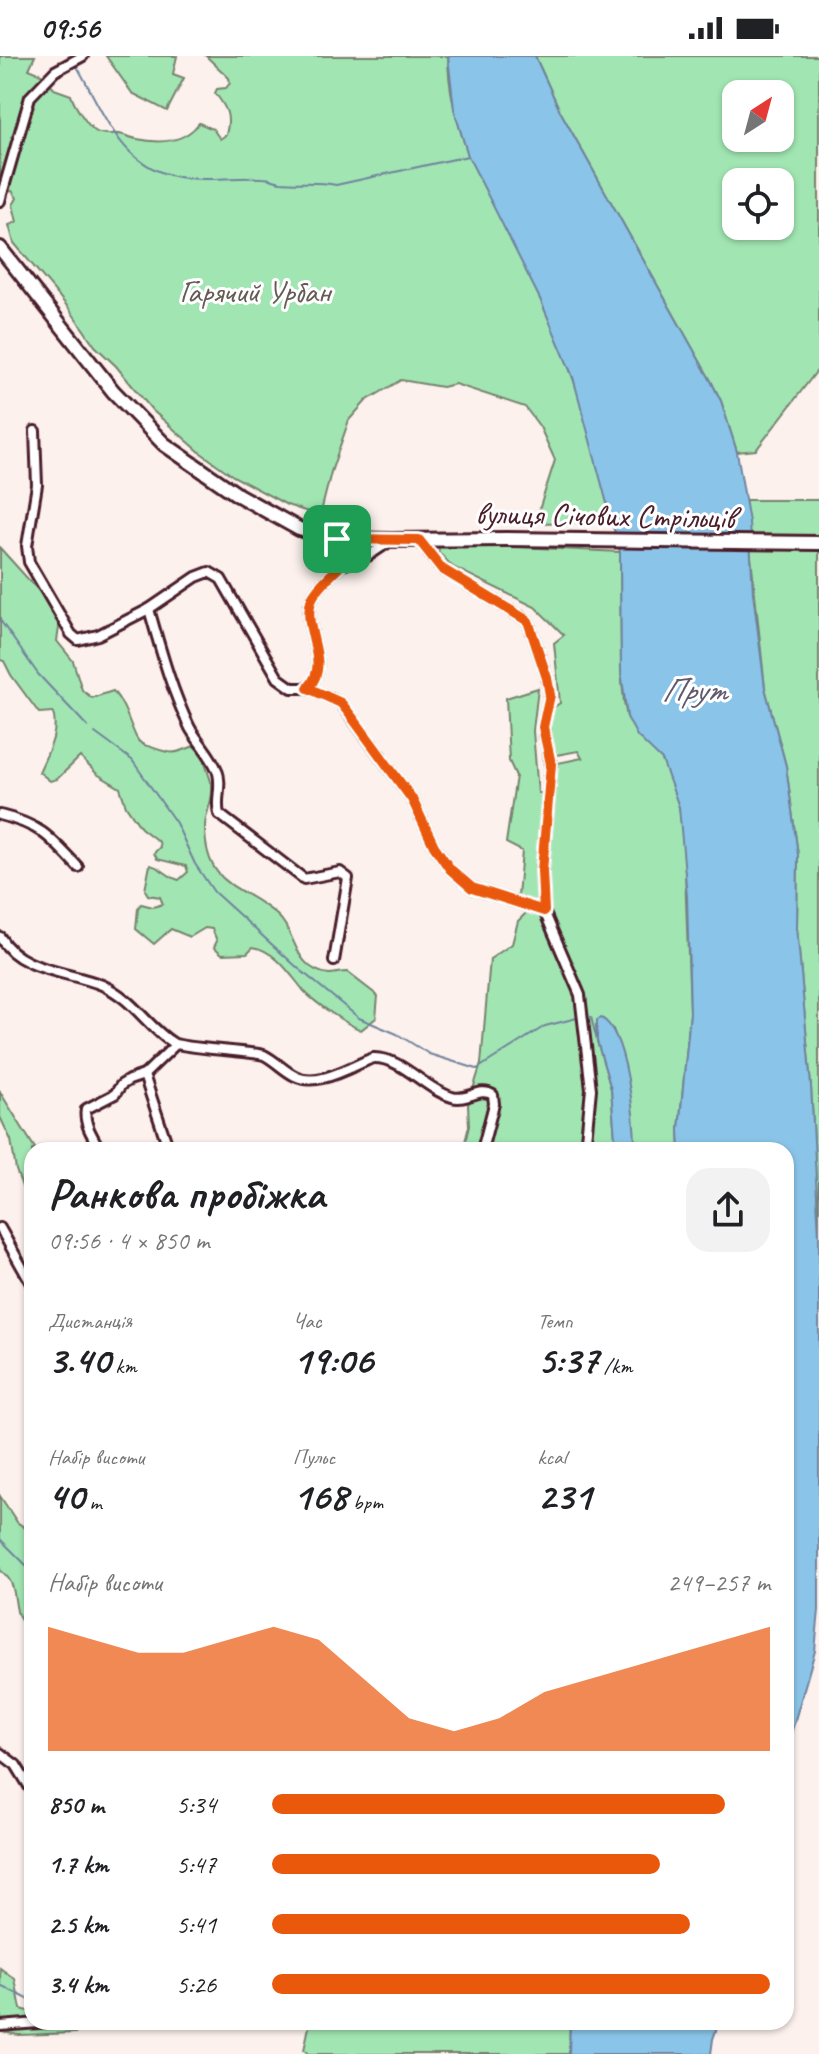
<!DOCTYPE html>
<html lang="uk">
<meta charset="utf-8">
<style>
:root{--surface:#fff;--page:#f2f2f2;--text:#202124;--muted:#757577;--accent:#ea580c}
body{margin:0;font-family:Caveat,sans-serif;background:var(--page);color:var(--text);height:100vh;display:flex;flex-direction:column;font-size:30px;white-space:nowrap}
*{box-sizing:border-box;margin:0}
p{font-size:26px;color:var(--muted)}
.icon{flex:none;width:44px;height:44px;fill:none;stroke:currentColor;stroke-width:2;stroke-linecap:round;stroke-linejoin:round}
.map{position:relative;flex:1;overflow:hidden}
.sheet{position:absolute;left:24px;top:1086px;width:770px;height:888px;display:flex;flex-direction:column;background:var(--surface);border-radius:24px;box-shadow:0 2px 6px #0004}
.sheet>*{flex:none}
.needle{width:52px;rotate:36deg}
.buttons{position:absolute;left:722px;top:24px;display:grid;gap:16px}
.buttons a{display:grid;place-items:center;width:72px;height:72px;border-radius:16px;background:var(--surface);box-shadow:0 2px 6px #0004;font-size:40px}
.pin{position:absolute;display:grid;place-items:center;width:68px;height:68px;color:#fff;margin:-34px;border-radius:16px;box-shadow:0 4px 12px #0006}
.round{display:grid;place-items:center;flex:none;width:84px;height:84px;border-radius:24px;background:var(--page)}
.headline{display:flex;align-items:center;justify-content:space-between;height:136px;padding:0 24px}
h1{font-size:44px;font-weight:600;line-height:60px}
.figures{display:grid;grid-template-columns:repeat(3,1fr);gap:12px;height:136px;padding:8px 24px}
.figures div{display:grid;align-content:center}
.figures b{font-size:40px;font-weight:600}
.figures small{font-size:22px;font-weight:400}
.figures p{font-size:22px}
.chart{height:224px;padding:16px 24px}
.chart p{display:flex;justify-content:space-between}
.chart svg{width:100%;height:144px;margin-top:8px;fill:var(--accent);opacity:.7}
ul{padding:0 24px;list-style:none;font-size:26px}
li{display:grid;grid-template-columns:128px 96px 1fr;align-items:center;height:60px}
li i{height:20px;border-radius:10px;background:var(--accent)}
.status{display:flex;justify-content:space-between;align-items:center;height:56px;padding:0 40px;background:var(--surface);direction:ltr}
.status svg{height:22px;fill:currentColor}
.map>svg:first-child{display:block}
</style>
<div class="status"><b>09:56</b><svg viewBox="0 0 49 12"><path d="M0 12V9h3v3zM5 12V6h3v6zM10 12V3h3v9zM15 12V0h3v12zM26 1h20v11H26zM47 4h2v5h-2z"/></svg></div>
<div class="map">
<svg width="819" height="1998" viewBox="0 0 819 1998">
<rect width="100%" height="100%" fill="#fcf1ec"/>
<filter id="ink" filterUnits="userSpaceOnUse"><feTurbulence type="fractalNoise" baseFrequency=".0125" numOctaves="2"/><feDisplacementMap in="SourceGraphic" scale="16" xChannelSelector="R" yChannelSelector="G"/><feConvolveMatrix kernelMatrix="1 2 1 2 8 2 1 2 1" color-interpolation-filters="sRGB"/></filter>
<g filter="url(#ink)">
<g fill="#a1e6b2" stroke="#76826e" stroke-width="2" fill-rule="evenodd">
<path d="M0 0H35L29 13 46 20 54 33 71 39C73 48 88 70 95 75 102 80 111 77 119 78 125 79 131 82 137 83 161 88 184 87 199 67L213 73 220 83 226 79C231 60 227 52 215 37L217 33 226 32 230 27 229 22 206 0H448C448 34 457 68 469 100 505 171 544 242 571 317 589 365 600 416 614 465L538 467 540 451 555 404 540 371 525 351 455 328 442 331 401 324 366 345 349 364 331 416 320 460 287 449 233 420 201 397 152 354 116 310 95 290 68 251 14 187 9 169 17 166 13 149 17 142 12 135 0 138Z"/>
<polygon points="106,0 177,0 173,18 184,22 167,55 132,37"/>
<path d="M535 0H819V312L756 394 737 396 721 345 711 325 560 55ZM736 38H780V82H736ZM736 126H780V170H736Z"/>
<polygon points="745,444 819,444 819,1180 811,1030 797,872 798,799 786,710 765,632"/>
<path d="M438 487 620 496 621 614 624 646 627 661 662 704 669 720 679 751 684 786 690 957 679 1074 680 1094H635C633 1053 627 1012 613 973L596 969 597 985 611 1033 616 1094H463L469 1070 468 1049 481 1008 490 903 512 888 518 865 527 856V848L518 840 522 795 506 787 516 720 509 705 506 642 538 632 533 675 538 737H547L558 707 582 702 578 695 556 699 547 673 548 655 560 647 554 587 564 579 535 551 453 511 439 497Z"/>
<path d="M0 492 47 544 60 565 57 585 73 605 82 634 92 642 113 635C125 649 128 664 136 681 139 688 144 689 151 691 171 698 173 699 194 690L205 701C204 713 213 722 212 736 212 747 205 758 205 771 205 833 243 828 278 860 297 877 293 913 329 918 334 918 341 916 347 916L378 940 376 962 361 974C345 967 316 948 304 935 290 918 276 895 253 891L247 897 222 898 214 891 217 885 212 873 205 872 190 881 171 873 154 888 136 873 138 852 141 848 153 851 163 848 160 841 148 839 145 834 150 809C162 811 167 821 179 824L188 816 186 810 157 803 154 797 160 791 159 786 141 772 126 750 120 732 97 718 80 701 57 723 50 725 39 716C48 695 59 679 53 656L39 657 11 619 4 605 0 604Z"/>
<polygon points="0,1036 36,1094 32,1094 32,1158 16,1114 11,1084 0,1061"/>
<path d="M0 1440 17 1466 32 1477V1611C23 1598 28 1588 25 1573 24 1566 18 1561 17 1555 13 1537 16 1526 0 1514Z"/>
<polygon points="0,1912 15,1923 21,1953 32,1956 32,1966 80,1966 83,1972 76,1977 19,1979 1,1976"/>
<polygon points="310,1966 570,1966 569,1998 309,1998 304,1994"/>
</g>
<g fill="#8ac5e9" stroke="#70839d" stroke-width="2">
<polygon points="448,0 535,0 560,55 711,325 721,345 737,396 749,466 753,537 765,632 786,710 798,799 797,872 811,1030 819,1180 819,1554 815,1595 786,1695 786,1094 680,1094 679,1074 690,957 687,840 679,751 662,704 637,680 627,661 621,614 620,496 573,321 540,243 468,100 454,53"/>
<path d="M601 962C627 974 635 1066 635 1094H616L611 1033 597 985V964Z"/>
<polygon points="570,1966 719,1966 713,1983 711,1998 569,1998"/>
</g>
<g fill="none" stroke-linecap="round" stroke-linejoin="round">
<g stroke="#70839d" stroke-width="2">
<path d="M75 7C91 33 108 75 130 96 173 136 213 119 263 122 270 122 275 125 281 126 299 128 318 125 336 129L468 100"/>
<polyline points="0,564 38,618 88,671"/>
<polyline points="95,677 132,704 176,767 195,808 214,836 299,913 359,962 397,978 429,998 477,1013 545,970 577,962"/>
<polyline points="591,961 597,985"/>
<polyline points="0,1483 32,1515"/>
<polyline points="0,1929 32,1945"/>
</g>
<defs>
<g id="minor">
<polyline points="0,145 30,41 55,15 83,0"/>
<polyline points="35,375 37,429 27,490 29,506 71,578 78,584 98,579 149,553 196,521 209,516 221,523 278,622 292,632 308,632 341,647 412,743 434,790 450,813 472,832 544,855"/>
<polyline points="419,484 442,513 528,565 547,622 550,639 543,671 551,708 542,815 544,855 580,939 591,1033 585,1094"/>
<polyline points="340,510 368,500 389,486"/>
<path d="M149 553C161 595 171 633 190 672 198 686 211 699 217 714 223 729 215 743 219 758L304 823 340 816 348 822 334 905"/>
<path d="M308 632C332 608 302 575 311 545 315 532 331 520 340 510L337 483"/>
<path d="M0 759C41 769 50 781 78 811"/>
<path d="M0 881C20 916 68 915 102 929 134 943 148 972 173 987 182 992 247 995 264 999 276 1005 284 1015 295 1020 318 1032 351 1010 373 1002 402 1001 424 1033 452 1041 468 1046 479 1030 493 1039L494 1048 482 1094"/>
<path d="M100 1094C94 1082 83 1068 86 1053L115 1038 121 1029 129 1024 144 1019"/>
<polyline points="169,1094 144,1019 175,989"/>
<polyline points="0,1172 32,1229"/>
<polyline points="0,1697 16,1709 32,1735"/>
<polyline points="0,1970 52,1966"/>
</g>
<polyline id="primary" points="0,192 113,335 164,388 238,439 299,473 337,483 391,484 507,483 819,487"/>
</defs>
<use href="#minor" stroke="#4a1f2b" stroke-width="14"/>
<use href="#primary" stroke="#4a1f2b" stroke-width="18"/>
<use href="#minor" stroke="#fff" stroke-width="8"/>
<use href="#primary" stroke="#fff" stroke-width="12"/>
</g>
</g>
<g fill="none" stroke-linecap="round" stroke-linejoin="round" filter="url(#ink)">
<defs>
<path id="route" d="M337 483 419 484 442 513 528 565 547 622 550 639 543 671 551 708 542 815 544 855 472 832 450 813 434 790 412 743 352 661 341 647 308 632C332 607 302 575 311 545 315 532 331 520 340 510Z"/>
</defs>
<use href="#route" stroke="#fff" stroke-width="16"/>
<use href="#route" stroke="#ea580c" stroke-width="10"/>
</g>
<g text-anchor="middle" stroke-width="6" stroke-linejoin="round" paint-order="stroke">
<g font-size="32" fill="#645b54" stroke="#fff">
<text x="255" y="246">Гарячий Урбан</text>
</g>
<g font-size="32" fill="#4a1f2b" stroke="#fff">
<text transform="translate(605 459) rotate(1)" y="11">вулиця Січових Стрільців</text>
</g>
<g font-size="34" font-style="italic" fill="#60596e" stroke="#fff">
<text x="694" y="645">Прут</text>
</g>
</g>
</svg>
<div class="buttons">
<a><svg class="needle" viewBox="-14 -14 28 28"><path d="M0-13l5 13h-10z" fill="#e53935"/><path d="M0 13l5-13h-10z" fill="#757577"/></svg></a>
<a><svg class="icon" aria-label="locate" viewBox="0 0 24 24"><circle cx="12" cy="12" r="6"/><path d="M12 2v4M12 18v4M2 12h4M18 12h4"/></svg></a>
</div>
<div class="pin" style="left:337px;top:483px;background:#1e9e55"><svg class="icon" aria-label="arrive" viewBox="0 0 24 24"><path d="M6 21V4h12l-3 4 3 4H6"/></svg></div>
<section class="sheet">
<div class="headline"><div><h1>Ранкова пробіжка</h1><p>09:56 · 4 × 850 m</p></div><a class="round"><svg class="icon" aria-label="share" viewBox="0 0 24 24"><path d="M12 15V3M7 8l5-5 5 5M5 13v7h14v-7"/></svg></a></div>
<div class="figures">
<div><p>Дистанція</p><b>3.40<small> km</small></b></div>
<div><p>Час</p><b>19:06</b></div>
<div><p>Темп</p><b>5:37<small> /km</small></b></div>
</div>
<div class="figures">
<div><p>Набір висоти</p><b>40<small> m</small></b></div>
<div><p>Пульс</p><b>168<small> bpm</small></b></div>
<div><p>kcal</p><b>231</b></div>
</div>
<div class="chart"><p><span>Набір висоти</span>249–257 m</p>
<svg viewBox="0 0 160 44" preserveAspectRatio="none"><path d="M0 44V6L10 10L20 14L30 14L40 10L50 6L60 10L70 22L80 34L90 38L100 34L110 26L120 22L130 18L140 14L150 10L160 6V44z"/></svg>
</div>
<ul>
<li><b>850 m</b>5:34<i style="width:91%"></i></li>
<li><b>1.7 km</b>5:47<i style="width:78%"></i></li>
<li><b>2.5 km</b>5:41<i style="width:84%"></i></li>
<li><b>3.4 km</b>5:26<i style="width:100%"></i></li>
</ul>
</section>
</div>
